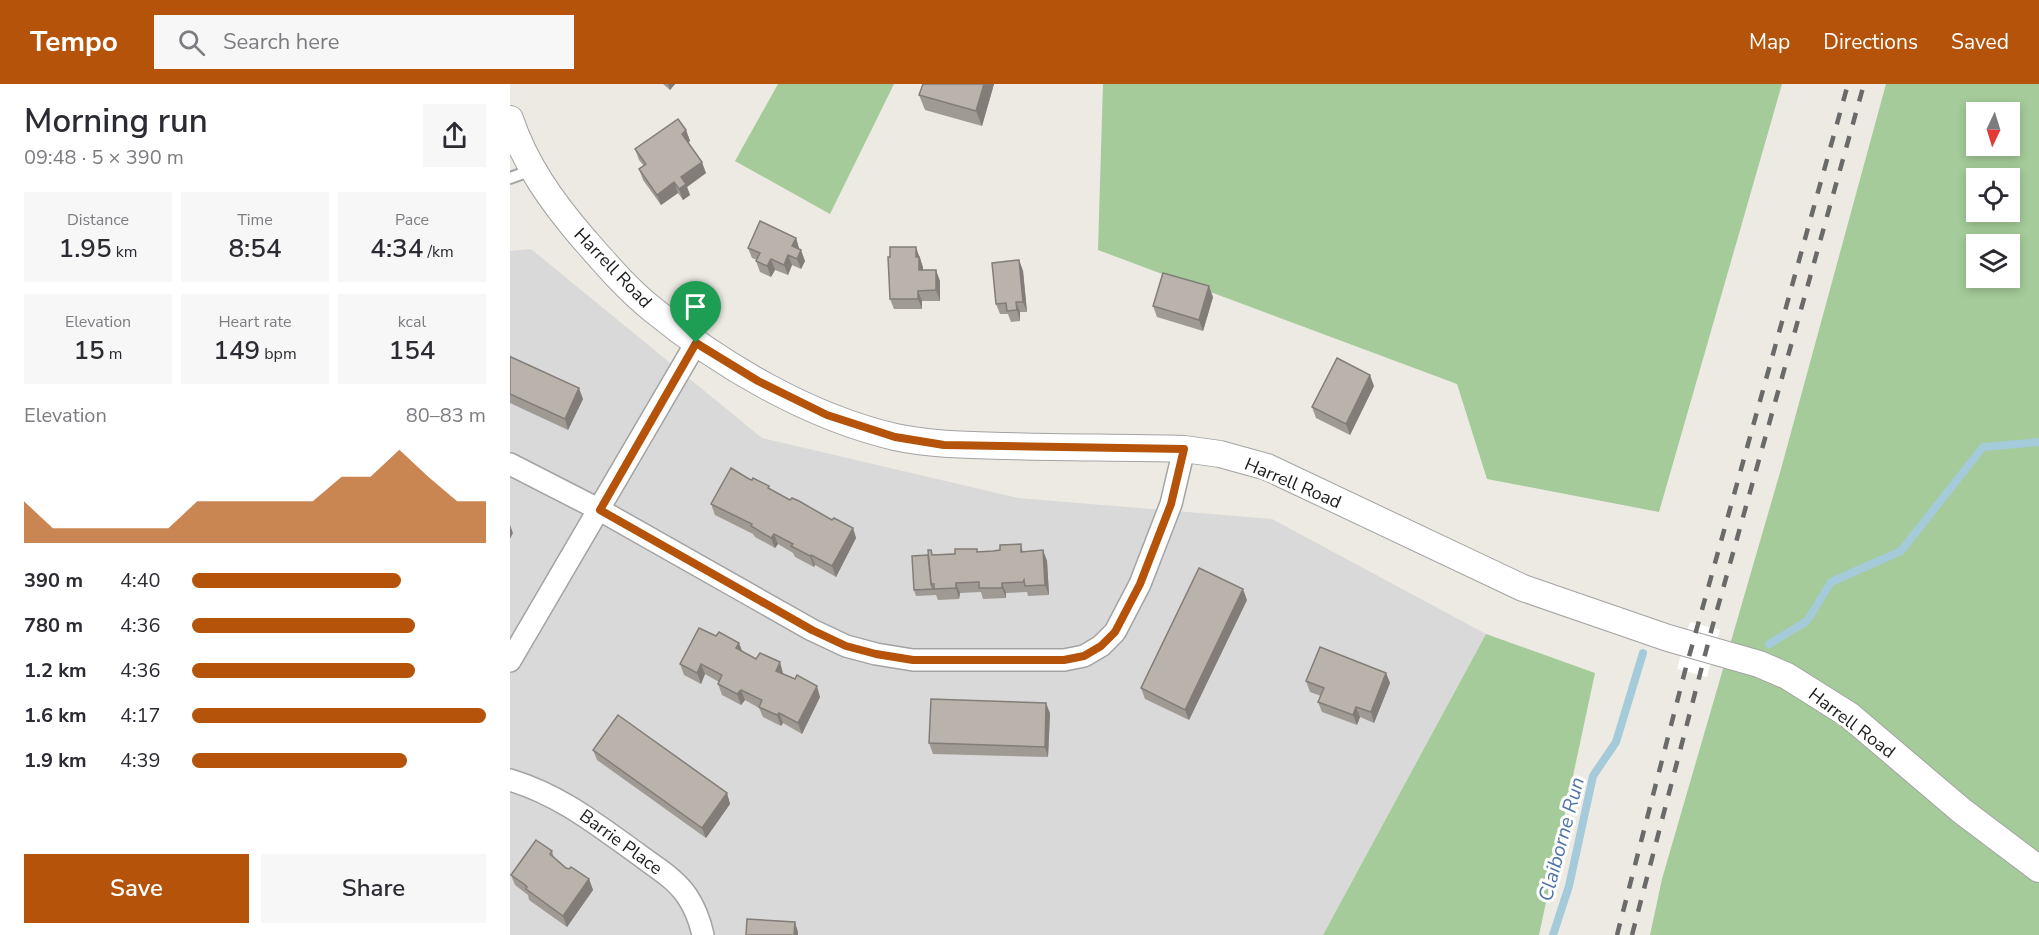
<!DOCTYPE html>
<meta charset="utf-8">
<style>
:root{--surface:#fff;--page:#f7f7f7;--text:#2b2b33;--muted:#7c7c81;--accent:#b45309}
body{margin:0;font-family:"Nunito Sans",sans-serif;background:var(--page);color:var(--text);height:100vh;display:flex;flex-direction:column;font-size:22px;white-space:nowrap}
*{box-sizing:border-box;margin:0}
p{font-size:20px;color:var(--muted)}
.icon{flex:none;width:33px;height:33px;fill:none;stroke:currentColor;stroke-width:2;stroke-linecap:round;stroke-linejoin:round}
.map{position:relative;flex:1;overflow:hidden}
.sheet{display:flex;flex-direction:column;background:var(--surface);width:510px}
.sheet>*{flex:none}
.needle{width:39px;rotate:184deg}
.fabs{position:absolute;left:1456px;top:18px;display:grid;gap:12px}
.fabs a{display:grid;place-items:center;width:54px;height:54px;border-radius:0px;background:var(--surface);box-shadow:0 3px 9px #0003;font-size:30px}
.pin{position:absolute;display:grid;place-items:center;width:51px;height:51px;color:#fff;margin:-62px -26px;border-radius:50% 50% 50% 0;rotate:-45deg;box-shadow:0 0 6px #0007}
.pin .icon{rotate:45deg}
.round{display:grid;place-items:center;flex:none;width:63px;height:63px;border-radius:0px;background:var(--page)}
.headline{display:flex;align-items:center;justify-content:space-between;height:102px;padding:0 24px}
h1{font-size:33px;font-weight:600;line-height:45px}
.metrics{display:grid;grid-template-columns:repeat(3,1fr);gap:9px;height:102px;padding:6px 24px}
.metrics div{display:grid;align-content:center;border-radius:0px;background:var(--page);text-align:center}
.metrics b{font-size:26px;font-weight:600}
.metrics small{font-size:16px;font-weight:400}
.metrics p{font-size:16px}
.chart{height:168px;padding:12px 24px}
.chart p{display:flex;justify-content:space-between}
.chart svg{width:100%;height:108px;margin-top:6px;fill:var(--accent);opacity:.7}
.button{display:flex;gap:12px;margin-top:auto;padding:12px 24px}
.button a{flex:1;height:69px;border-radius:0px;background:var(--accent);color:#fff;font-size:24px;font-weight:600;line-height:69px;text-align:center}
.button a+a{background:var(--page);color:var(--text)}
ul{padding:0 24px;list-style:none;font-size:20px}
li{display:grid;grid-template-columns:96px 72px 1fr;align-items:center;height:45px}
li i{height:15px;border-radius:8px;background:var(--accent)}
header{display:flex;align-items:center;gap:36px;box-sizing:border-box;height:84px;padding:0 30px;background:var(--accent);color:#fff}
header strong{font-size:28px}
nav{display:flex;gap:33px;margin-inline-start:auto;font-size:21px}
.search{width:420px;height:54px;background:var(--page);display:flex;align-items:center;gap:15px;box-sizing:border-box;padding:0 21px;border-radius:0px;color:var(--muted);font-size:22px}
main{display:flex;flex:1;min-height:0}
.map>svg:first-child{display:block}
</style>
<header>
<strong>Tempo</strong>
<div class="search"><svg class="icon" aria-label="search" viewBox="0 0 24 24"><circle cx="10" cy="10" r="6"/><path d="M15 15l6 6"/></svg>Search here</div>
<nav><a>Map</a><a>Directions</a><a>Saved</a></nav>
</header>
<main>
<section class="sheet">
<div class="headline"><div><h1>Morning run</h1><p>09:48 · 5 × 390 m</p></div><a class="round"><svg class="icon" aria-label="share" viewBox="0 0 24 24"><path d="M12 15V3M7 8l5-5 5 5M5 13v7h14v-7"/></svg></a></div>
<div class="metrics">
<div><p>Distance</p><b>1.95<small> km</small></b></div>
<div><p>Time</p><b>8:54</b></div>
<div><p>Pace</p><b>4:34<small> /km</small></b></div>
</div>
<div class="metrics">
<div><p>Elevation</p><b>15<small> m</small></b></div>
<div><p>Heart rate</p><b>149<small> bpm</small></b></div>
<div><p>kcal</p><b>154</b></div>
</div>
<div class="chart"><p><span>Elevation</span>80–83 m</p>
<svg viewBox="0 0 160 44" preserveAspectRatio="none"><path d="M0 44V27L10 38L20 38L30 38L40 38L50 38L60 27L70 27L80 27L90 27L100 27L110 17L120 17L130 6L140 17L150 27L160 27V44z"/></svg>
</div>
<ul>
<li><b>390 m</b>4:40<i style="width:71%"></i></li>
<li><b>780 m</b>4:36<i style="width:76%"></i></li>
<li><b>1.2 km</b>4:36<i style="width:76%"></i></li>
<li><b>1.6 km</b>4:17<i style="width:100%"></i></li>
<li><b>1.9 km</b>4:39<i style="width:73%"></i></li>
</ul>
<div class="button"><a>Save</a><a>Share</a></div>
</section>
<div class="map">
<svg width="1529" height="851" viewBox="0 0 1529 851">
<rect width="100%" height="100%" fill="#edeae3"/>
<polygon fill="#dad9d9" points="21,165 252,354 508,414 762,435 976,550 813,851 0,851 0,167"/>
<g fill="#a4cb99" fill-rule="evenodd">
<polygon points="268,0 384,0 320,130 225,77"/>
<polygon points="593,0 1272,0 1149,428 977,395 947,300 588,166"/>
<path d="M1376 0H1529V851H1140L1152 795 1271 385ZM1467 28H1500V62H1467ZM1467 94H1500V128H1467ZM1467 160H1500V194H1467Z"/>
<polygon points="976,550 1085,589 1029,851 813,851"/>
</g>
<polygon fill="#fff" points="1180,538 1210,546 1197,593 1167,585"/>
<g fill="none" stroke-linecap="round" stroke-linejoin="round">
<g stroke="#a5cad9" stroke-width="8">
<polyline points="1259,560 1297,537 1321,498 1391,467 1473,363 1529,358"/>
<polyline points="1043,851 1059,802 1083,692 1106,658 1133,569"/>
</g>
<defs>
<polyline id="service" points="0,94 22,86"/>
<g id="minor">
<polyline points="0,380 90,426 302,546 336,562 366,570 403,576 554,576 574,572 591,562 605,548 630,500 661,420 674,365"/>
<polyline points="0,577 186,259"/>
<path d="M0 696C50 711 86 740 128 770 145 783 165 794 177 812 185 824 190 837 193 851"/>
</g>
<path id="tertiary" d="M0 35C15 80 42 118 73 154 94 178 117 205 142 225 210 281 299 333 385 353 422 361 460 361 498 362 557 364 615 363 674 365L710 370 757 383 1013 504 1158 554 1249 580 1277 592 1339 631 1452 727 1529 785"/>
</defs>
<use href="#service" stroke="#a3a3a3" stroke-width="14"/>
<use href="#minor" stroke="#a3a3a3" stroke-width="24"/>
<use href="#tertiary" stroke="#a3a3a3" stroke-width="28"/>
<use href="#service" stroke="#fff" stroke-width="10"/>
<use href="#minor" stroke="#fff" stroke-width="21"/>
<use href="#tertiary" stroke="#fff" stroke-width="26"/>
<g stroke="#6a6a6a" stroke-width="4.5" stroke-dasharray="12 12" stroke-linecap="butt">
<polyline points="1107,851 1175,587 1338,0"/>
<polyline points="1122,851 1202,544 1354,0"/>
</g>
</g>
<g fill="#9f9a94">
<polygon points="153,0 165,0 160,6"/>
<polygon points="484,0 472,42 415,26 409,11"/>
<polygon points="176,46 180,57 178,59 196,89 177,103 180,111 173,116 168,109 151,121 133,96 129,85 134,82 129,76 125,65"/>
<polygon points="286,154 289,165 295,177 291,185 282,181 278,191 265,186 261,193 250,188 246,177 247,176 242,174 238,164"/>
<polygon points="410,173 413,186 430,197 430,217 412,217 412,225 384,225 380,215"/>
<polygon points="509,176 513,187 517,228 510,228 510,237 501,238 498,230 490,230 486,220"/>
<polygon points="703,213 693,247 647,233 643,222"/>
<polygon points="0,270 1,273 73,315 58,346 0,319"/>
<polygon points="864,302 840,351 806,334 802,323"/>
<polygon points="239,395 259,402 260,405 280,416 322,436 343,444 346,454 326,493 305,481 304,483 285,473 283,469 268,460 265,464 245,453 243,450 205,431 201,420"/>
<polygon points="511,460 513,468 533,466 537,477 539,511 518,512 517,508 496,509 496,514 473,515 471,508 450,509 449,515 428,516 426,511 406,512 404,506 418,471 483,467"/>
<polygon points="737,516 679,636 635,615 631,604"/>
<polygon points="232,567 273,589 273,590 310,613 292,650 273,639 271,642 253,633 249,624 235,616 231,621 212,611 208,600 209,598 195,590 191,600 174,591 170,580"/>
<polygon points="876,589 880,599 864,639 850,633 847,641 812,628 808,618 811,612 800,608 796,597"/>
<polygon points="540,629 538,673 423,670 419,659"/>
<polygon points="83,666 217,709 220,720 196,754 87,676"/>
<polygon points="42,767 44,774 56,784 79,795 83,806 57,843 19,816 18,811 5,801 1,791"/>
</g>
<g fill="#827d78">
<polygon points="158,0 165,0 160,6"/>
<polygon points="474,0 484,0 472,42 466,27"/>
<polygon points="176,46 180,57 176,60 172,50"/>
<polygon points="192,78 196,89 177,103 180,111 173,116 169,105 171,93"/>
<polygon points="164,98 168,109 151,121 147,111"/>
<polygon points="286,154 289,164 286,172 282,162"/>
<polygon points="406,163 413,183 413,197 409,186 406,173"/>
<polygon points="291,166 295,177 291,185 287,175"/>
<polygon points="278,171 282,181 278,191 274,181"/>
<polygon points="261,175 265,186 261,193 257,182"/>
<polygon points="509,176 513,187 517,228 513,218"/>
<polygon points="426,186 430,197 430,217 426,206"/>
<polygon points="699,202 703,213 693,247 689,236"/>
<polygon points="408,207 412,217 412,225 408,215"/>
<polygon points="506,218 510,228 510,237 507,226"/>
<polygon points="860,291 864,302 840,351 836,340"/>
<polygon points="69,304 73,315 58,346 55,335"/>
<polygon points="0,441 3,449 0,455"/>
<polygon points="343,444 346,454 326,493 322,482"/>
<polygon points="264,450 268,460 265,464 261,454"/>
<polygon points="533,466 537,477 539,511 535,501"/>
<polygon points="301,471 305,481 304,483 300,472"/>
<polygon points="446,499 450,509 449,515 446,504"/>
<polygon points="492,499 496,509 496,514 492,504"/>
<polygon points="733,505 737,516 679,636 675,626"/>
<polygon points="229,559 233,569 226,564"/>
<polygon points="270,578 273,589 270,597 266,587"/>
<polygon points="191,580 195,590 191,600 187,589"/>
<polygon points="876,589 880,599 864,639 861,628"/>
<polygon points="307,602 310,613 292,650 288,639"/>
<polygon points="231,606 235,616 231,621 227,610"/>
<polygon points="536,619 540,629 538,673 535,663"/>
<polygon points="846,623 850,633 847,641 843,631"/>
<polygon points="269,629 273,639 271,642 267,631"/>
<polygon points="217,709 220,720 196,754 192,744"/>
<polygon points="79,795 83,806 57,843 53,832"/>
<polygon points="285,838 288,848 288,851 284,851"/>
</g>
<g fill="#b9b3ac" stroke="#827d78" stroke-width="1.5">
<polygon points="413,0 474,0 466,27 409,11"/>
<polygon points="168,35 176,46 172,50 192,78 171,93 176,100 169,105 164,98 147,111 129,85 136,80 125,65"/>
<polygon points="250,137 286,154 282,162 291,166 287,175 278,171 274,181 261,175 257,182 246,177 250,169 238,164"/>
<polygon points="380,163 406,163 406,173 409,173 409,186 426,186 426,206 408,207 408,215 380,215 378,173 380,173"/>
<polygon points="509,176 513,218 506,218 507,226 497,227 496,219 486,220 482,179"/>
<polygon points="653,189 699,202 689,236 643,222"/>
<polygon points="1,273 69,304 55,335 0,310 0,275"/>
<polygon points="827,274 860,291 836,340 802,323"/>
<polygon points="221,384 239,395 242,396 243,394 259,402 258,404 280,416 282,414 289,417 322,436 324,434 343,444 322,482 301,471 300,472 281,462 283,460 264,450 261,454 241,442 242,440 201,420"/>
<polygon points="511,460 511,468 533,466 535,501 515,502 514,496 513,498 492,499 492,504 469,504 469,498 446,499 446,504 424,505 424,500 421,500 418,466 421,466 422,471 445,470 445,465 467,465 467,468 483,467 490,466 490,461"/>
<polygon points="418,471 421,500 423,505 404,506 402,472"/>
<polygon points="689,484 733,505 675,626 631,604"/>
<polygon points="189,544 206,552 209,548 229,559 226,564 246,575 250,569 270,578 266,587 285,595 287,591 307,602 288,639 269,629 267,631 249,623 252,616 231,606 227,610 208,600 212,591 191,580 187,589 170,580"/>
<polygon points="810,563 876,589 861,628 846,623 843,631 808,618 814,604 796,597"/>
<polygon points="421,615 536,619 535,663 419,659"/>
<polygon points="108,631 217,709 192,744 83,666"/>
<polygon points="26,756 42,767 40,770 56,784 59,785 61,783 79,795 53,832 16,805 17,803 14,800 1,791"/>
<polygon points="237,835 285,838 284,851 236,851"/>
</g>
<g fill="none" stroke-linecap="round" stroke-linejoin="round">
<defs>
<polygon id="route" points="186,259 248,297 317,331 385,353 434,361 674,365 661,420 630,500 605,548 591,562 574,572 554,576 403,576 366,570 336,562 302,546 90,426"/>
</defs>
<use href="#route" stroke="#fff" stroke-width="12"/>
<use href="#route" stroke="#b45309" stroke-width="8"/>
</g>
<g text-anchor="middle" stroke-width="6" stroke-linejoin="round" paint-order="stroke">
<g font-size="18" fill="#1c1c1c" stroke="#fff">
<text transform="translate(103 184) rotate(46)" y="6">Harrell Road</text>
<text transform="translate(783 399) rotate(23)" y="6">Harrell Road</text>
<text transform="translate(1342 639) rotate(37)" y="6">Harrell Road</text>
<text transform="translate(111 758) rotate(36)" y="6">Barrie Place</text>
</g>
<g font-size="20" font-style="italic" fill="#4e74a6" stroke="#fff">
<text transform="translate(1051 755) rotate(-75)" y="7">Claiborne Run</text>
</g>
</g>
</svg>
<div class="fabs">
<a><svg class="needle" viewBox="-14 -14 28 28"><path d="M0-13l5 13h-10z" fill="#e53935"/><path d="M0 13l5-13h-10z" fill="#7c7c81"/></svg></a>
<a><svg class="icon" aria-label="locate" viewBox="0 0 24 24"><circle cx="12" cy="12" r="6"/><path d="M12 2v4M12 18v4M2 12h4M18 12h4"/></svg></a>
<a><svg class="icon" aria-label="layers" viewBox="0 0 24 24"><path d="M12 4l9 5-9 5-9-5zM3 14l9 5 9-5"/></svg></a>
</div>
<div class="pin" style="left:186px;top:259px;background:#1e9e55"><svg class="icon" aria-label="arrive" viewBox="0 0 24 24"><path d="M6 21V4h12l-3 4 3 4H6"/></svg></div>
</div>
</main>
